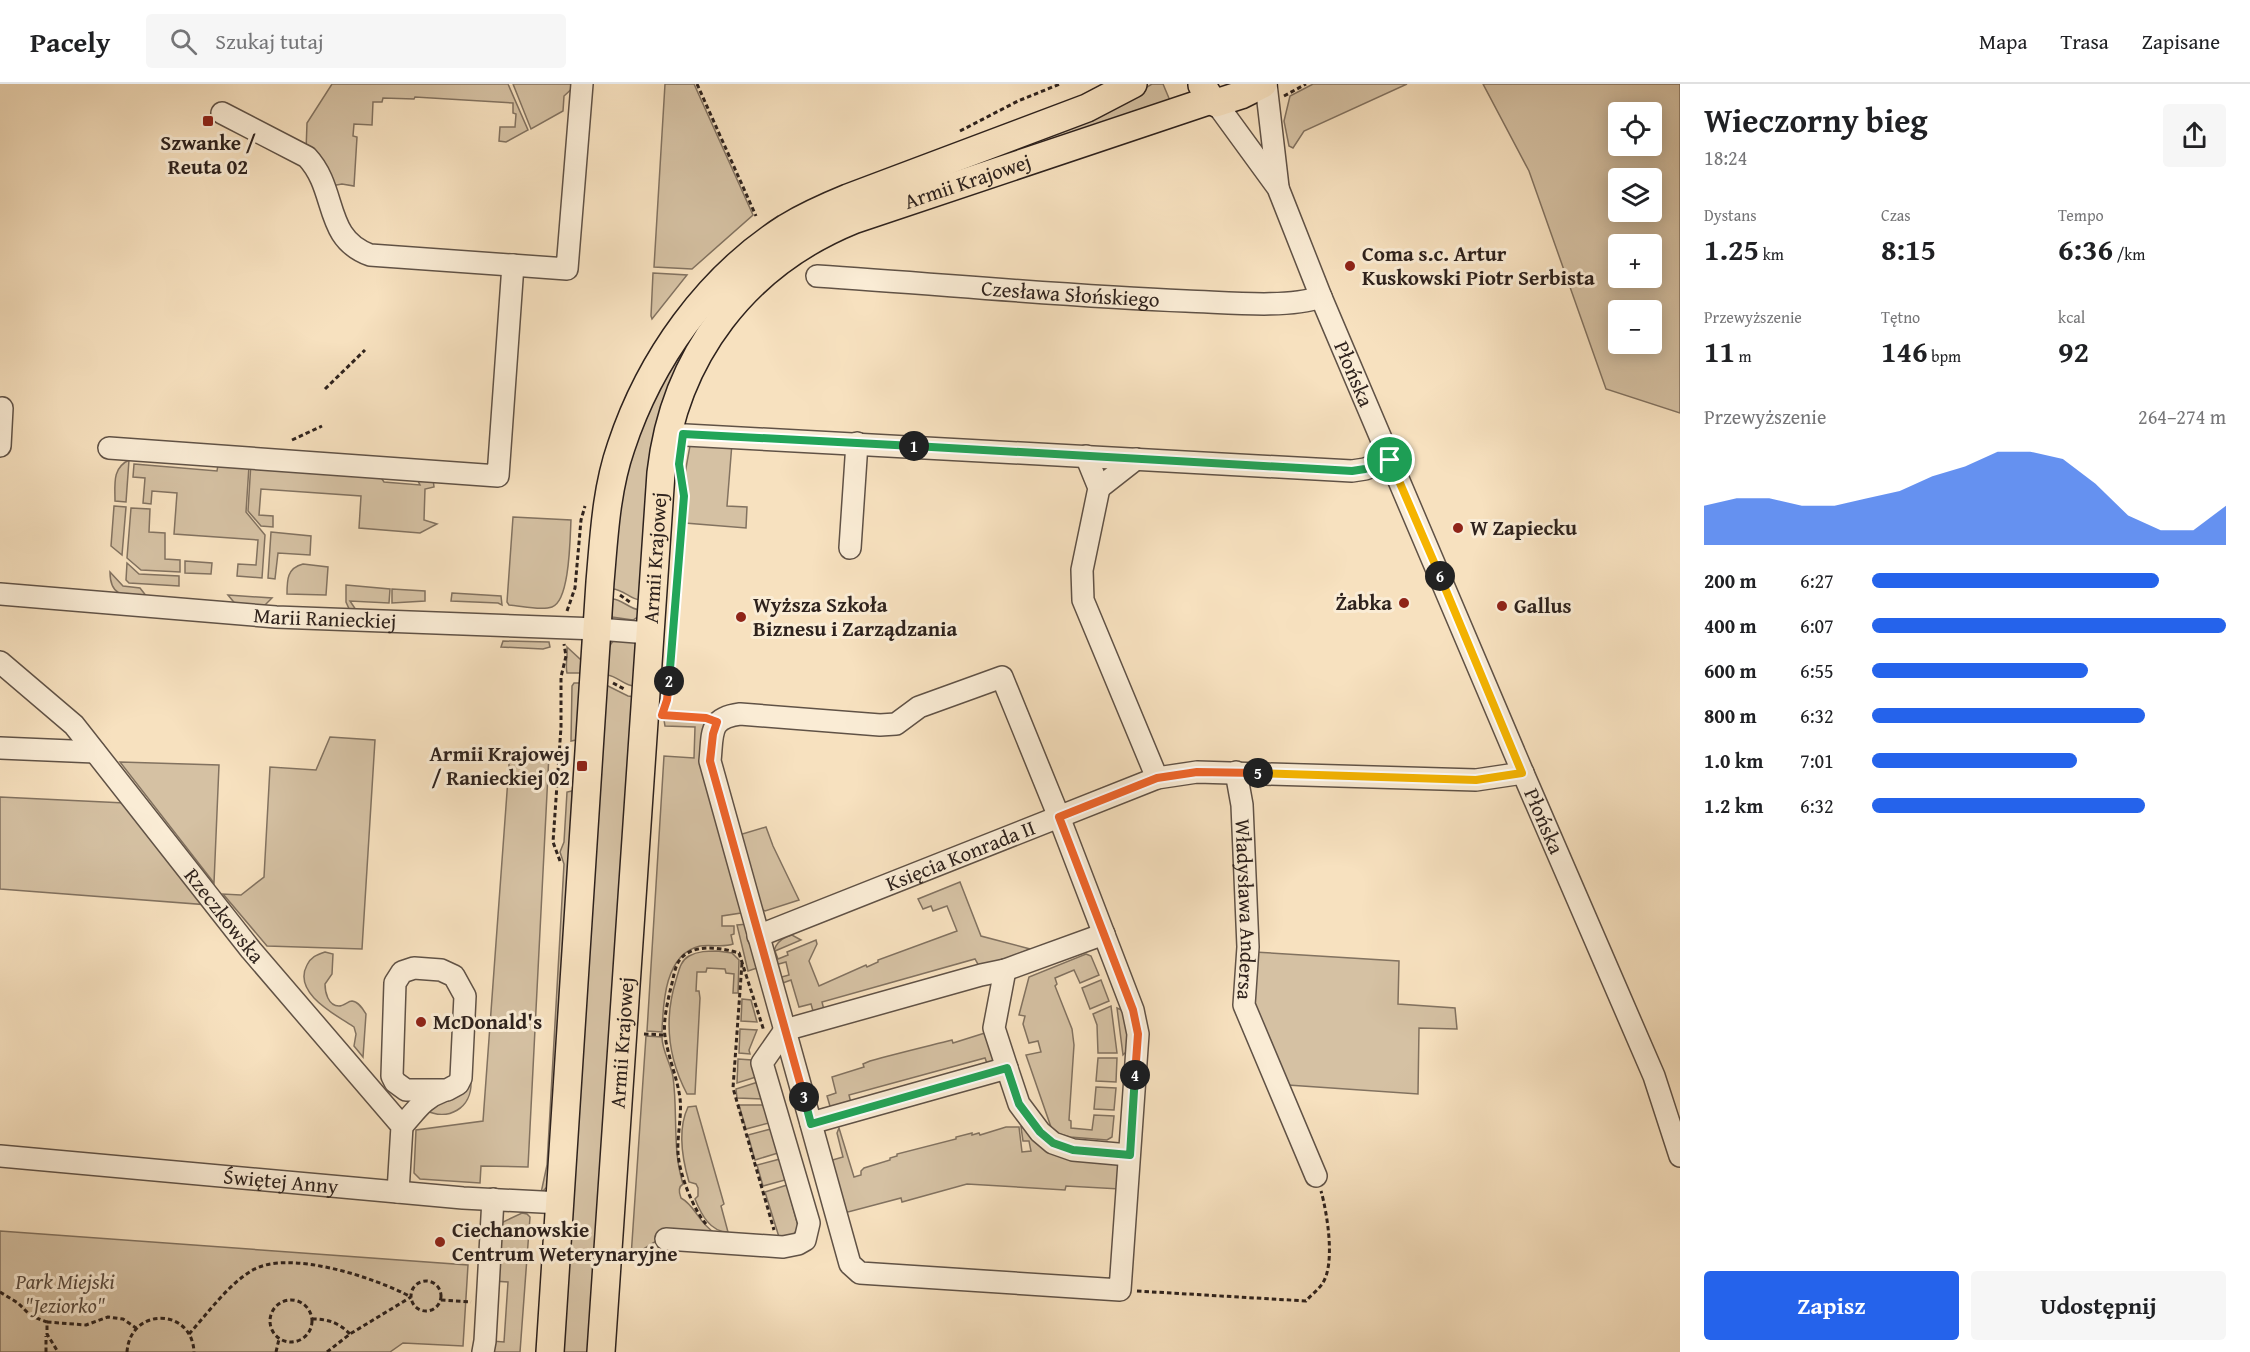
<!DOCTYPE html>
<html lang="pl">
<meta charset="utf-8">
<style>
:root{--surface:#fff;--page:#f6f6f6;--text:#202124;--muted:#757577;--line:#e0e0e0;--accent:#2563eb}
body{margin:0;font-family:"Gentium Book Plus",serif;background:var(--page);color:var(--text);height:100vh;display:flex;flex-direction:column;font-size:22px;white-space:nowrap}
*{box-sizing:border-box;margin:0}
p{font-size:20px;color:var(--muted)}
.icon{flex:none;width:33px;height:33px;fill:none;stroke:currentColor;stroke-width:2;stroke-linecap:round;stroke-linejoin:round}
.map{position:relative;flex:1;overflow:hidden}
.details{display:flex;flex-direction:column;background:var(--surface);width:570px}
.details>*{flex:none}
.tools{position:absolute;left:1608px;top:18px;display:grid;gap:12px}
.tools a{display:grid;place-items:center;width:54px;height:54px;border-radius:6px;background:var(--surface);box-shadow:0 3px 15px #0003;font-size:30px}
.pin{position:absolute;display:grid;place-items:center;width:51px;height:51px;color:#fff;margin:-26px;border:3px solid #fff;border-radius:50%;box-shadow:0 2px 6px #0007}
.km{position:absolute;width:30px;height:30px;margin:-15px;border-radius:50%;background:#222;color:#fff;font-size:16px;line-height:30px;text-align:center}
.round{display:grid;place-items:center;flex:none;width:63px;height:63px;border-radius:6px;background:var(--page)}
.head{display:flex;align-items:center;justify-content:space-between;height:102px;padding:0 24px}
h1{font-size:33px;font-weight:700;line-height:45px}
.stats{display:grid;grid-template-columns:repeat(3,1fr);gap:9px;height:102px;padding:6px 24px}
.stats div{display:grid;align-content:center}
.stats b{font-size:30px;font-weight:700}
.stats small{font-size:16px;font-weight:400}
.stats p{font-size:16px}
.chart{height:168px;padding:12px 24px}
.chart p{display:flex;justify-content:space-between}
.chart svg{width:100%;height:108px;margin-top:6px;fill:var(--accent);opacity:.7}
.primary-button{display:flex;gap:12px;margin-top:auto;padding:12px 24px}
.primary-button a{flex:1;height:69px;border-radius:6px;background:var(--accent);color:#fff;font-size:24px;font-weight:700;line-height:69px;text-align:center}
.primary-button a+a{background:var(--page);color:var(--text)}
ul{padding:0 24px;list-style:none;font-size:20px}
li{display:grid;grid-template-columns:96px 72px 1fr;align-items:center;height:45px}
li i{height:15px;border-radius:8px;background:var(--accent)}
header{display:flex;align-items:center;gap:36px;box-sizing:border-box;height:84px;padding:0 30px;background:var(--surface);border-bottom:2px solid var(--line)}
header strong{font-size:28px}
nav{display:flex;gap:33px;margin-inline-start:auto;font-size:21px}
.search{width:420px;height:54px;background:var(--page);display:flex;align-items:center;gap:15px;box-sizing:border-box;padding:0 21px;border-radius:6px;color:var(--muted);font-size:22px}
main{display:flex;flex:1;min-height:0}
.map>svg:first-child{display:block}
</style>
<header>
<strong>Pacely</strong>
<div class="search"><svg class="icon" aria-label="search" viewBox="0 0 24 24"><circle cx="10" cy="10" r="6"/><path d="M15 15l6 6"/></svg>Szukaj tutaj</div>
<nav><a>Mapa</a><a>Trasa</a><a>Zapisane</a></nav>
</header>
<main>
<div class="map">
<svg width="1680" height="1268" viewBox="0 0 1680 1268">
<rect width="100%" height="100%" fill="#f7e1bf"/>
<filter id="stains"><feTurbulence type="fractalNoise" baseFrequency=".00333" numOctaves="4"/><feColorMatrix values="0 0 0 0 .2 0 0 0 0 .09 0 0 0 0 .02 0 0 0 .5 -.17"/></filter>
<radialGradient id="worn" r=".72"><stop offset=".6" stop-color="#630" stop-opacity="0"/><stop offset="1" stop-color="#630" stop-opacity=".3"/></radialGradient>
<g fill="#d5c1a3" stroke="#827260" stroke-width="1.5" fill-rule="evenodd">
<polygon points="332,0 508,0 528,46 506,58 499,57 500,43 515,43 516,30 513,29 513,19 415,13 414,15 383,14 382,18 373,18 372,41 354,40 353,52 357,53 354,102 342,100 331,102 306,67 307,39"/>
<polygon points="513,0 577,0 564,12 563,27 531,45"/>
<polygon points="665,0 694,0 753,131 692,185 654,183"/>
<polygon points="1152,0 1163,0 1171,19 852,125 1122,18"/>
<polygon points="1313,0 1407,0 1304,47 1293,64 1289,62 1284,37 1290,12"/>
<path d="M1483 0H1680V329L1606 305 1529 87ZM1652 28V62H1618V28ZM1652 94V128H1618V94ZM1618 160H1652V194H1618ZM1618 226H1652V260H1618Z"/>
<polygon points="653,189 687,191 652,235 651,232"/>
<path d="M714 226 690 263 641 516C630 516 624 505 612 505L618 431 628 377 642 335 702 232Z"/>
<polygon points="691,356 732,359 727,422 747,423 746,444 685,439 684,395"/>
<path d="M129 376 126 418 115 417C115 400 112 384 129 376Z"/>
<polygon points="251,378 380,392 384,398 420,401 414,389 433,395 434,403 425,405 424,436 437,440 420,449 359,444 361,412 261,405 259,431 273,432 273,443 261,442 248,427"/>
<polygon points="134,380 217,387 218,381 249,382 246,428 265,451 262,494 237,492 238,480 256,481 258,456 174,450 177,409 152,407 151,420 143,419 145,394 133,393"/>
<polygon points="114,422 126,423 122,471 111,462"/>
<polygon points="131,424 150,425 149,448 165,449 165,475 180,476 180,488 141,486 127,474"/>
<path d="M513 433 571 436C570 453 570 517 552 523 541 527 522 522 509 521L507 518Z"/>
<polygon points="271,448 311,452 310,471 278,469 275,495 268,494"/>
<polygon points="185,477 212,479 211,490 185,489"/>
<polygon points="127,479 139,490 179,492 179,502 129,499 126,496"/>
<path d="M303 480 328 483 326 511 287 510C287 496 287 484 303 480Z"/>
<path d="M110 488 123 502 140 504 147 513C126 512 110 514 110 488Z"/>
<polygon points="346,501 390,505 389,519 350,517 356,526 350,527 346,518"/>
<polygon points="392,505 425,507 425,517 392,519"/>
<polygon points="452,509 501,512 502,521 498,519 451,517"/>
<polygon points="228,511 272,514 263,523 237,522"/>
<path d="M612 515C622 515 629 525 640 526L639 532 633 536 612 533Z"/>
<path d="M616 555 632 556 637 559 636 602C625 603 618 592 607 591 608 579 605 561 616 555Z"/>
<polygon points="503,557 549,558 550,563 543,565 501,563"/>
<path d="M567 563 581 576 586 589H567C565 581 568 572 567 563Z"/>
<polygon points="574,599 586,599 576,656 571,657 572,602"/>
<polygon points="606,601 628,612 635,613 591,1268 560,1268"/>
<path d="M664 636H706L703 667 744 824 741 829 722 832V842H734V850L731 851 733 860C723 864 711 860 700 862 665 870 663 918 662 948L647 947 664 672 694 674 695 643 665 642Z"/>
<polygon points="330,653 375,656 362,865 267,862 223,810 241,811 264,793 270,683 316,686"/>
<polygon points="510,667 549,670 528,1083 481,1082 480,1099 420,1095 414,1089 416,1046 483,1037"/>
<polygon points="120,678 219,681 214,799"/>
<polygon points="572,707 576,754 548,1102 541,1109 547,1081 564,780 560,768 564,758 567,708"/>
<polygon points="0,713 125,719 210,821 0,805"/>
<polygon points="766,743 773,762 799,816 765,827 761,825 739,751"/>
<path d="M960 798 981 852 1030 865 1008 874 979 882 975 875 822 918 825 930 821 925 813 927 811 920 799 923 791 896 780 900 778 894 789 891 786 878 775 881C770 866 777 855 792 851L801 856 775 867 778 875 788 871 787 868 816 856 817 860 809 877 819 902 866 881 867 883 878 878V876L957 847 947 822 933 827 931 822 923 825 918 815Z"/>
<polygon points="748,840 760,883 748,887 737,841"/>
<path d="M717 867 732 869 739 876 738 909H733L734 890 726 889 725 885 707 884 706 888H697L696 907H699L700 914 695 1010H687C668 974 664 935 676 896 679 887 680 877 689 872 698 867 708 867 717 867Z"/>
<path d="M325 868 333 870 332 890 325 900C325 908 328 922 339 922 344 922 348 917 352 917 359 918 363 925 366 930L363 973 354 962 356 950 354 943C336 931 292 909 307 881 311 873 316 871 325 868Z"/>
<polygon points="1254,868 1399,877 1398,920 1455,924 1457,945 1419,944 1418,1010 1288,1001 1253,915"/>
<polygon points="1086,870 1091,872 1099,891 1080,899 1074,886 1055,894 1057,900 1055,902 1072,945 1074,961 1069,1036 1071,1037 1071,1044 1092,1046 1094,1031 1114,1032 1112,1053 1107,1056 1070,1053 1056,1049 1051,1043 1026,971 1041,968 1038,957 1029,959 1023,940 1025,932 1019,931 1029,893"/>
<polygon points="1101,896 1109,917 1090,925 1082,904"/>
<polygon points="742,915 751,916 757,938 741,937"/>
<polygon points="1111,922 1117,969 1098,969 1097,941 1093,930"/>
<polygon points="1117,924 1124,927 1129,965 1123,971"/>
<polygon points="740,945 757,946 749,966 750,970 739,969"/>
<path d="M988 948 995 979 989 985 985 974 849 1011 852 1023 832 1029 827 1012 836 1009 832 993 864 983 863 980 870 977C898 969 924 963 952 956L953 959Z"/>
<path d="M646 952 662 953C662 967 671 980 673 993 678 1029 672 1065 683 1100 678 1103 679 1109 681 1114 696 1122 697 1138 716 1150L664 1152 631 1173Z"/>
<polygon points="1098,974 1117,974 1116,998 1096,997"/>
<polygon points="738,975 752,976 756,993 737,999"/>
<path d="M471 998C472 1024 448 1038 425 1026L445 1011Z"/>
<polygon points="758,998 763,1015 737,1014 736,1005"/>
<polygon points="1096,1003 1116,1004 1114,1026 1094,1025"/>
<polygon points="739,1021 765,1021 769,1039 746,1045"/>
<path d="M696 1022 724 1120 721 1122 728 1148C710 1148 701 1130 695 1115L698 1112V1104L696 1100 689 1098C682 1074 677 1046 688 1023Z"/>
<polygon points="1006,1043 1019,1043 1022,1068 1031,1067 1029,1057 1023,1057 1021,1043 1116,1078 1120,1083 1120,1105 1066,1102 1065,1106 967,1100 902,1118 901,1114 848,1128 845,1127 829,1077 843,1073 837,1049 839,1044 854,1093 861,1091 861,1087 864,1084 890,1076 890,1074 897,1072 897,1070 956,1055 956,1053 972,1049 972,1051 979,1049 980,1051"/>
<polygon points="771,1045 778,1069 755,1076 748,1051"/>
<polygon points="780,1075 785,1096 763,1102 757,1081"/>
<polygon points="787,1101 798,1142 793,1153 779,1153 765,1108"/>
<polygon points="522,1129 527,1130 530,1133 520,1268 491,1268 492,1257 504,1258 508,1198 493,1197 501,1139"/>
<polygon points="0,1147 468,1181 463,1262 403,1259 390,1268 0,1268"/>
</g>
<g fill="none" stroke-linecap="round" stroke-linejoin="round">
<defs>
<g id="minor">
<polyline points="1266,0 1278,103"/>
<path id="s1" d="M1216 19 1278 104 1321 213 1523 689 1654 992 1680 1072"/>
<path d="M222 29 307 73C338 106 323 154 370 171L567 185 582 0"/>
<path id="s2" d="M817 192C940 200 1063 212 1186 217 1224 218 1286 225 1321 213"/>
<polyline points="667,350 1352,387 1365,385 1390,376"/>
<polyline points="0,362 2,324"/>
<polyline points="109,364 498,392 513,181"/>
<polyline points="1086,372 1099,404 1082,486 1083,516 1157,694"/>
<polyline points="1099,404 1136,375"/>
<polyline points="850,464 857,359"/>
<path id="s3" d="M0 510 276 533 598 545 649 549"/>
<path id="s4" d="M0 578 74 641 251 866 402 1042 398 1108"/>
<path d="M1002 593 1059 733 1133 926 1138 950 1120 1206 860 1189 850 1180 710 677C713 650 708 634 740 630L880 641 896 640 919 623Z"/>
<polyline points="0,664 95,668"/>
<path id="s5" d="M1236 688 1242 721 1248 863 1244 921 1316 1092"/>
<path id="s6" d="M758 852 1157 694 1197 688 1476 696 1523 689"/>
<polygon points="414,884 441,886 454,892 465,912 461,994 458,1000 447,1006 406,1006 395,998 392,992 395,899 402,888"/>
<polyline points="1005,886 994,944 1007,984"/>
<polyline points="811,1039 1007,984 1019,1020 1040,1048 1053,1059 1073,1066 1129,1071"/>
<path d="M402 1042C416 1027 423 1014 443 1007"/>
<path id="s7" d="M0 1072 463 1114 561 1119"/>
<polyline points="666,1155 783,1163 798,1160 805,1156 809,1139 762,979 785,946 981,891 1005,886 1104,850"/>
<polyline points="483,1268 485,1257 493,1115"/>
</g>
<g id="major">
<polyline points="1202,1 1211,16 1216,19 1241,11 1263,0"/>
<path d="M550 1268 600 498C604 453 606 406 621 363 650 275 708 194 786 144 806 132 826 123 848 114L1087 24 1133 0"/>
<path id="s8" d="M601 1268 661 389C674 272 745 180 853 136L1211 16"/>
</g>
</defs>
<use href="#minor" stroke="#605246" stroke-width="24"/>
<use href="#major" stroke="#2e221d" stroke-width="30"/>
<g stroke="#2e221d" stroke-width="3" stroke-dasharray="4.5 3" stroke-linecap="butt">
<polyline points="697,0 756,132"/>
<polyline points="1284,12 1306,0"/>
<polyline points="960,47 1018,17 1060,0"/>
<polyline points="325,305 365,266"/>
<polyline points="292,356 322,342"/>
<polyline points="676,509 683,405"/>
<polyline points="620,511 631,519"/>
<polyline points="567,527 575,504 581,436 585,422"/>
<polyline points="613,599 626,606"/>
<polyline points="665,631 701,634"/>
<polyline points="560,777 553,758 561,643 561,593 566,572 564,560"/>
<polyline points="742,879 733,1004 774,1146"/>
<polyline points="644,950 665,951"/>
<path d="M706 1140C693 1125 679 1089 678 1069 677 1051 682 1032 680 1014 677 993 668 973 665 952 663 938 667 921 670 907 673 898 674 884 679 877 692 858 722 864 739 869L764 947"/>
<polyline points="628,1177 650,1165"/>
<circle cx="426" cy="1212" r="15"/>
<path d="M1137 1207 1306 1217C1311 1211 1318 1206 1322 1200 1336 1181 1327 1128 1321 1107"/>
<polyline points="0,1208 18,1219 31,1232 47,1238 47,1250 58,1268"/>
<polyline points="441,1216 471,1218"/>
<circle cx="291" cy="1237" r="21"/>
<path d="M312 1235C327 1235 338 1238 350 1250"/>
<polyline points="47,1238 86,1241 108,1233 123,1235 136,1244"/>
<path d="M189 1250C208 1229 227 1202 251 1187 287 1164 376 1194 411 1213"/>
<polyline points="46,1268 46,1252"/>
<path d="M127 1268C130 1223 192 1223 194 1268"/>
<polyline points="276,1268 279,1255"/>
<polyline points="327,1268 350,1250 411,1213"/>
</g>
<use href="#minor" stroke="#faecd5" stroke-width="21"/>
<use href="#major" stroke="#f7e1bf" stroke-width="27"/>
</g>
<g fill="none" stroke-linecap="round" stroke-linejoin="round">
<defs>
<polyline id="split-1" points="914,362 1352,387 1365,385 1390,376"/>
<polyline id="split-2" points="669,597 684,412 679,380 683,350 914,362"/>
<polyline id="split-3" points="669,597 667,616 662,631 706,634 717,638 713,650 710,677 804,1013"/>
<polyline id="split-4" points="804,1013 811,1040 1007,984 1019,1020 1040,1048 1053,1059 1073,1066 1130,1071 1135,991"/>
<polyline id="split-5" points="1135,991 1138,950 1133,926 1059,733 1157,694 1197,688 1258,689"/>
<polyline id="split-6" points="1258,689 1476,696 1522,689 1440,492"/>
<polyline id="split-7" points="1390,376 1440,492"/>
</defs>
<use href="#split-1" stroke="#fff" stroke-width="12"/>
<use href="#split-2" stroke="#fff" stroke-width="12"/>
<use href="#split-3" stroke="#fff" stroke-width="12"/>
<use href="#split-4" stroke="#fff" stroke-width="12"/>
<use href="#split-5" stroke="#fff" stroke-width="12"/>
<use href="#split-6" stroke="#fff" stroke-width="12"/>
<use href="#split-7" stroke="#fff" stroke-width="12"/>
<use href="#split-1" stroke="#22a559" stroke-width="8"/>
<use href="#split-2" stroke="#22a559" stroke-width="8"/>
<use href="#split-3" stroke="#f0652b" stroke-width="8"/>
<use href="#split-4" stroke="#22a559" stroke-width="8"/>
<use href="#split-5" stroke="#f0652b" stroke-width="8"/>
<use href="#split-6" stroke="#f5b400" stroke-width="8"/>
<use href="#split-7" stroke="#f5b400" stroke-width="8"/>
</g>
<g fill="#8f2418" stroke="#faecd5" stroke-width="2">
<rect x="202" y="31" width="12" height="12" rx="3"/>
<circle cx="1350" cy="182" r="6"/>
<circle cx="1458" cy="444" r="6"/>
<circle cx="1404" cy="519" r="6"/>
<circle cx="1502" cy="522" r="6"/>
<circle cx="741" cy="533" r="6"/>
<rect x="576" y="676" width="12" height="12" rx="3"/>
<circle cx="421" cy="938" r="6"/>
<circle cx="440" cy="1158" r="6"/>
</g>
<g text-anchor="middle" stroke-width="6" stroke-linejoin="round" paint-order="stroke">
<g font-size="21" font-weight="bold" fill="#2e221d" stroke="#faecd5" text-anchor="start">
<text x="208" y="66" text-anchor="middle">Szwanke /<tspan x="208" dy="24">Reuta 02</tspan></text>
<text x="1362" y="177">Coma s.c. Artur<tspan x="1362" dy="24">Kuskowski Piotr Serbista</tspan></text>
<text x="1470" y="451">W Zapiecku</text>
<text x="1392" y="526" text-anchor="end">Żabka</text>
<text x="753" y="528">Wyższa Szkoła<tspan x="753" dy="24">Biznesu i Zarządzania</tspan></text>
<text x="1514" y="529">Gallus</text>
<text x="570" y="677" text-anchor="end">Armii Krajowej<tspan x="570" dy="24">/ Ranieckiej 02</tspan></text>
<text x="433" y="945">McDonald's</text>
<text x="452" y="1153">Ciechanowskie<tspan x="452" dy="24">Centrum Weterynaryjne</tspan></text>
</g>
<g font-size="21" fill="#2e221d" stroke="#faecd5">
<text dy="7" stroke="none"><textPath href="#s8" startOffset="1336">Armii Krajowej</textPath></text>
<text dy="7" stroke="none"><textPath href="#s2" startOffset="254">Czesława Słońskiego</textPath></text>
<text dy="7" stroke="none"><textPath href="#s1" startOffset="306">Płońska</textPath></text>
<text dy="7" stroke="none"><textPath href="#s8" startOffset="796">Armii Krajowej</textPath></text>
<text dy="7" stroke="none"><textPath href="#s3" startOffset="326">Marii Ranieckiej</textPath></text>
<text dy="7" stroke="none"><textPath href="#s1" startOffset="792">Płońska</textPath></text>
<text dy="7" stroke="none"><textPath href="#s6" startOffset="218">Księcia Konrada II</textPath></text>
<text dy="7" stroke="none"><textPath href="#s5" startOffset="138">Władysława Andersa</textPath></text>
<text dy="7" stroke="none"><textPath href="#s4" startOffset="340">Rzeczkowska</textPath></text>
<text dy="7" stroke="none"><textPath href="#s8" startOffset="310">Armii Krajowej</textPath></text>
<text dy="7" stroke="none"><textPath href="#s7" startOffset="282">Świętej Anny</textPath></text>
</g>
<g font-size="21" font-style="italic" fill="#584a3e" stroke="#faecd5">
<text x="65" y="1205">Park Miejski<tspan x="65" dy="24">"Jeziorko"</tspan></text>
</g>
</g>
<rect width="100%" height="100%" filter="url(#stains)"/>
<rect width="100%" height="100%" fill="url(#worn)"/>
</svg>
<div class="tools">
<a><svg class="icon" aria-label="locate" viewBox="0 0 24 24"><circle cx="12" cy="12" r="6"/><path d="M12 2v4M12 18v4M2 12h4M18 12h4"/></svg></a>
<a><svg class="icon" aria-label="layers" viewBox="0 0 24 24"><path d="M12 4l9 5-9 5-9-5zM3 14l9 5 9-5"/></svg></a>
<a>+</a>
<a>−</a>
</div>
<div class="pin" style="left:1390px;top:376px;background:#1e9e55"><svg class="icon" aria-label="arrive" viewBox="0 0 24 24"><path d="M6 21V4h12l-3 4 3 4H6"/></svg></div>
<b class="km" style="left:914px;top:362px">1</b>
<b class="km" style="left:669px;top:597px">2</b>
<b class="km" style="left:804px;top:1013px">3</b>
<b class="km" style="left:1135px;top:991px">4</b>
<b class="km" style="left:1258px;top:689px">5</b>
<b class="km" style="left:1440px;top:492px">6</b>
</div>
<section class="details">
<div class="head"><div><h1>Wieczorny bieg</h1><p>18:24</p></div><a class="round"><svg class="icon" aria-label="share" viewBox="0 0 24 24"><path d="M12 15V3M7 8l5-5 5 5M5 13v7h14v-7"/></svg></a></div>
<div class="stats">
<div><p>Dystans</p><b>1.25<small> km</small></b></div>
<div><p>Czas</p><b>8:15</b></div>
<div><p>Tempo</p><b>6:36<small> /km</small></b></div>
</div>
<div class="stats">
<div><p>Przewyższenie</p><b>11<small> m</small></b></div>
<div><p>Tętno</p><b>146<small> bpm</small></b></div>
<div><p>kcal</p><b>92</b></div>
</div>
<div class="chart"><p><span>Przewyższenie</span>264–274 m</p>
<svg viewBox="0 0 160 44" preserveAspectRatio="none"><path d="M0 44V28L10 25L20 25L30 28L40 28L50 25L60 22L70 16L80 12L90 6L100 6L110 9L120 19L130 32L140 38L150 38L160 28V44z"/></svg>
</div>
<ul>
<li><b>200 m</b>6:27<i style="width:81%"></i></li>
<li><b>400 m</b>6:07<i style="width:100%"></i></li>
<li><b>600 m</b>6:55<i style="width:61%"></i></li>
<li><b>800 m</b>6:32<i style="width:77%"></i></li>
<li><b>1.0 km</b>7:01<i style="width:58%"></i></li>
<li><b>1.2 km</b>6:32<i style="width:77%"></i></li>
</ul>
<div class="primary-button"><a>Zapisz</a><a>Udostępnij</a></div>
</section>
</main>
